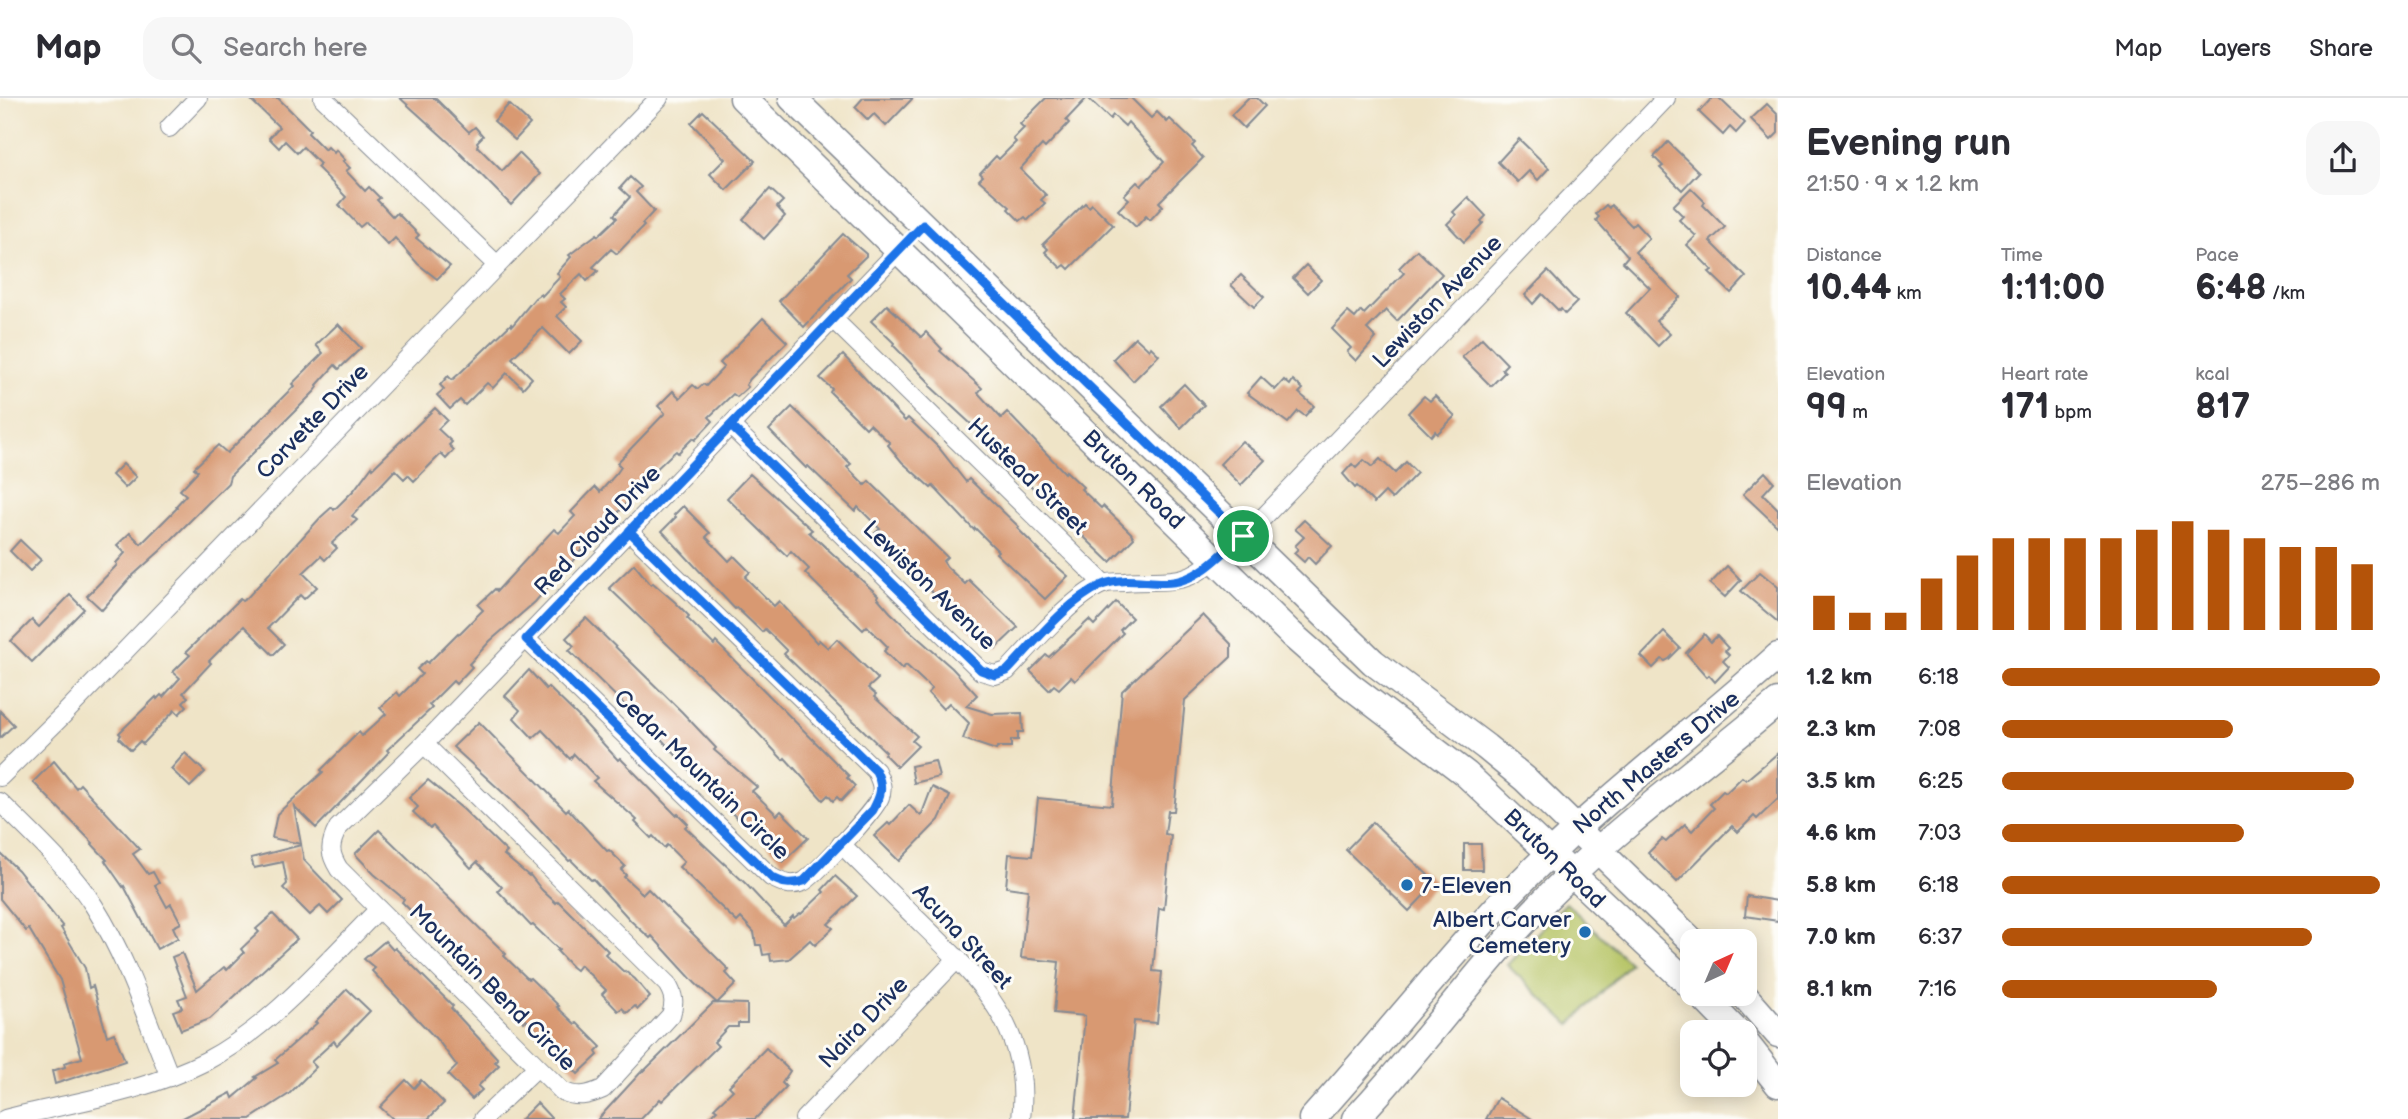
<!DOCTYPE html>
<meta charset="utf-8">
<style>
:root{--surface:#fff;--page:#f7f7f7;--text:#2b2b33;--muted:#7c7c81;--line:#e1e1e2;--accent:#b45309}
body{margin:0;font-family:"Balsamiq Sans",sans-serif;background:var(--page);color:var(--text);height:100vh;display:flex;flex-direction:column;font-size:26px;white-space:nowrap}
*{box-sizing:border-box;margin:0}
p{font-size:23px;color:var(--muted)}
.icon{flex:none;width:38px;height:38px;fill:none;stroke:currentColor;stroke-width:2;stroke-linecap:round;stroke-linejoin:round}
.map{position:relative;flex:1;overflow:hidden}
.sheet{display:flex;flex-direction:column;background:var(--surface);width:630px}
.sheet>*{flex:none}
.needle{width:46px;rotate:44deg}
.tools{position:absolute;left:1680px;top:831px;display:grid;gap:14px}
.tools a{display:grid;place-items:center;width:77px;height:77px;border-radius:14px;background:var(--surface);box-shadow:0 4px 18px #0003;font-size:35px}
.pin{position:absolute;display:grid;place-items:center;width:60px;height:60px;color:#fff;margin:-30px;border:4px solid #fff;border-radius:50%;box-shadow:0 2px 7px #0007}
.round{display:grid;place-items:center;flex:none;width:74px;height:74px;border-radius:21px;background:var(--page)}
.head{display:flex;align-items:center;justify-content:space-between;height:119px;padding:0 28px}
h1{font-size:38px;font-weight:600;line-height:52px}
.figures{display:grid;grid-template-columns:repeat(3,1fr);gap:10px;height:119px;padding:7px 28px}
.figures div{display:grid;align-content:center}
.figures b{font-size:35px;font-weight:600}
.figures small{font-size:19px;font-weight:400}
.figures p{font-size:19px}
.chart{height:196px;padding:14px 28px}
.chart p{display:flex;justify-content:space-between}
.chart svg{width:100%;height:126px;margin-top:7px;stroke:var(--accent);stroke-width:6}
ul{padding:0 28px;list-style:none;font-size:23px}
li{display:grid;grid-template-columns:112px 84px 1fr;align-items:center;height:52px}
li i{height:18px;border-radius:9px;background:var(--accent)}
header{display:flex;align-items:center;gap:42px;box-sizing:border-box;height:98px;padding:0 35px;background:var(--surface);border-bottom:2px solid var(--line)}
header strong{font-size:33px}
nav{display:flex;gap:38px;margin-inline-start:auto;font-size:24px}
.search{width:490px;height:63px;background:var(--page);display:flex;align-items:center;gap:18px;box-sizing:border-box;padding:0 24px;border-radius:21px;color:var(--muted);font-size:26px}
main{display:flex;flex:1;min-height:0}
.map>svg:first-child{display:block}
</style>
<header>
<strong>Map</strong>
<div class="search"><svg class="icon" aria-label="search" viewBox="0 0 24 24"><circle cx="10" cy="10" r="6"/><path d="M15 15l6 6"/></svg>Search here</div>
<nav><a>Map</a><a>Layers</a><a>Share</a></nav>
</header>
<main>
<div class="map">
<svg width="1778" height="1021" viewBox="0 0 1778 1021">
<rect width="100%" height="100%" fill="#fdfcf7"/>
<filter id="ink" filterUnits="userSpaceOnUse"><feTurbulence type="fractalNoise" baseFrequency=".0143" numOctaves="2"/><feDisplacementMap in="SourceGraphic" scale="14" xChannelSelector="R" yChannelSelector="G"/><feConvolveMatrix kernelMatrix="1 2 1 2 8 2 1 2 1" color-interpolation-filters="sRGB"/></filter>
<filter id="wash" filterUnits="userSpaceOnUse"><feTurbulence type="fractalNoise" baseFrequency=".00686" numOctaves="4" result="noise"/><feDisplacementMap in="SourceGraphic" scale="28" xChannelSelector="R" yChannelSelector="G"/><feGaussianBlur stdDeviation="1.57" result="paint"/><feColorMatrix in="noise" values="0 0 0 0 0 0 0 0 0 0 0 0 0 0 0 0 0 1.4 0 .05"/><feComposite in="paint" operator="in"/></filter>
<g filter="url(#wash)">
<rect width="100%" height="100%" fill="#efe4c7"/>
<polygon fill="#b7c568" stroke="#697a63" stroke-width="2" points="1566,805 1630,865 1570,927 1507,867"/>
<g id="blocks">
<g fill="#d89972">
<polygon points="249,0 278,0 310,32 308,35 325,52 328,49 334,55 336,52 345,62 343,63 350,70 346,73 365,93 369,89 380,100 377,102 393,119 397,115 419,137 416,140 450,168 437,181 418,166 395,140 388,147 366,124 360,129 339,107 346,99 317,69 320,66 303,49 297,55 285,43 279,50 269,40 279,29"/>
<polygon points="400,0 435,0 469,34 475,29 483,38 477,44 478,46 477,48 502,73 519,55 540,76 511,107 453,48"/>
<polygon points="863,0 913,0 886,28 874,16 868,22 855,9"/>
<polygon points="1046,0 1087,0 1066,22 1069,25 1045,50 1042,47 1020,71 1046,97 1041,102 1045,105 1028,122 1025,119 1020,123 1008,111 1010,109 979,82 983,78 980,75 996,58 999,61 1016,44 1013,41 1024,30 1020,26"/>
<polygon points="1088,0 1131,0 1151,20 1157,14 1167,24 1170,21 1195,45 1192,48 1203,60 1159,104 1163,108 1150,122 1146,118 1136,129 1118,112 1129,101 1124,97 1137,84 1141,88 1164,64 1128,24 1125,28 1113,17 1110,21"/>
<polygon points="1248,0 1257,0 1265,8 1244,30 1231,17"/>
<polygon points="1712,0 1719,0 1745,25 1736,35 1730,29 1723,37 1699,14"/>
<polygon points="509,6 530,26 515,42 494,23"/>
<polygon points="1767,6 1778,17 1778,35 1771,42 1751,21"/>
<polygon points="703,13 755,63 726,92 710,76 725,61 691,25"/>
<polygon points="1519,41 1549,70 1538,82 1529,73 1518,84 1498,64"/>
<polygon points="1668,44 1699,74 1682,92 1660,70 1663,68 1654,59"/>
<polygon points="630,79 641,89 636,94 654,113 642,126 644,128 617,156 611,151 593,169 598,173 587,183 581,176 560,196 565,201 561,204 566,209 557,218 582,243 569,256 543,230 512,260 532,280 523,290 507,275 493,290 487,285 465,307 460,302 450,311 437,297 444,291 440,287 448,278 452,282 460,275 511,226 512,228 535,200 541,196 542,198 560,179 557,175 571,159 569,157 597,136 598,138 617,120 614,117 630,99 620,90"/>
<polygon points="1691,90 1705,104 1703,107 1725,129 1710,143 1746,179 1731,195 1709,174 1712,172 1687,147 1696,138 1679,122 1683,118 1673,108"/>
<polygon points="770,91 783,103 777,109 785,118 764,141 743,121"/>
<polygon points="1468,99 1486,118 1481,123 1483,125 1464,144 1447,126 1456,117 1453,114"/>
<polygon points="1085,105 1089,109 1092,106 1113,127 1069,171 1065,167 1061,170 1045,154 1048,151 1043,146"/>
<polygon points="1606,107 1609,110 1611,107 1632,128 1635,125 1649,140 1635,154 1680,199 1656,223 1670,236 1658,248 1626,215 1650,190 1623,164 1628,158 1596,122 1599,119 1596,116"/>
<polygon points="843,136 866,156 866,158 847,176 851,180 804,229 779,203"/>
<polygon points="1417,152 1442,176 1397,223 1386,212 1367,231 1376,240 1356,263 1347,254 1351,250 1332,231 1348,214 1355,220 1361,213 1364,216 1404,175 1399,170"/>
<polygon points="1306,167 1321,182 1308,195 1293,180"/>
<polygon points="1548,173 1577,204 1565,216 1561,211 1559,213 1542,196 1533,206 1525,197"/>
<polygon points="1241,177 1264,199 1254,209 1231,187"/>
<polygon points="887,207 921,239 926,234 942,251 940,253 982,290 978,295 1001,320 1007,314 1065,375 1066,373 1083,389 1081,391 1101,410 1103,408 1131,435 1134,440 1110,464 1030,387 984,338 930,288 931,286 893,247 894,245 871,223"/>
<polygon points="763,220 787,244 750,281 746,287 748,289 737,299 733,296 709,319 713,323 695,342 693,340 678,355 676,353 670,358 648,379 613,421 591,440 555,485 553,483 535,504 490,543 469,566 472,569 456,586 453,583 429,607 432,610 387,652 389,654 316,730 294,708 301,746 272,740 277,716 323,674 321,672 359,634 362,638 386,616 380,610 397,594 400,598 422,576 417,571 426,563 428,565 458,535 459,536 483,512 478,507 495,491 497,493 554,431 559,435 575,418 571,414 595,389 600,394 617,375 621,369 617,365 665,315 658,308 673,293 680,300 693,287 698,291 703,286 706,288 724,269 720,265"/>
<polygon points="338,226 361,250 339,271 335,267 317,287 318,289 315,293 230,378 228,385 160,453 130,480 102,512 87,498 117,467 116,465 125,455 117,447 130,435 141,446 177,410 176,408 186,397 180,392 198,373 194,370 218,347 227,355 294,288 292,286 323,255 316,247"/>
<polygon points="1135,239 1149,252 1151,249 1159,257 1133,283 1113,261"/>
<polygon points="1482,240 1507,266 1502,271 1505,274 1491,288 1462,259"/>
<polygon points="843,257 905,323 908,320 939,350 966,384 969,381 1019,429 1018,431 1046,459 1068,478 1045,501 996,455 998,453 975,430 974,432 933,388 931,390 902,364 888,347 890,345 870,326 866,330 830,294 832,291 820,280"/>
<polygon points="1261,279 1275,292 1284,282 1290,287 1293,282 1303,291 1299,295 1314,308 1305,318 1298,313 1288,325 1247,295"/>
<polygon points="1184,286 1204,307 1181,330 1161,308"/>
<polygon points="1424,298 1430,303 1435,298 1455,318 1437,336 1435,333 1431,338 1408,315"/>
<polygon points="792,309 851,366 847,369 865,387 869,383 947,459 943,463 947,469 965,486 969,482 1018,529 996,550 993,547 990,550 975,531 973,534 962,523 963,521 942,504 903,465 905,463 875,435 880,431 858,409 855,413 808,368 806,370 769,332"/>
<polygon points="435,310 447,322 438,331 452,344 449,347 454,352 446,361 441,356 414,383 408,377 404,381 395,372 352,418 357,422 332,445 337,450 325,462 321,458 303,475 317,489 304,501 300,497 268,530 284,546 273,557 244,528 209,563 211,565 183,595 188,599 183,604 187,608 179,616 175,612 143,646 140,643 131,652 119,640 121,637 119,635 156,599 157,601 161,597 163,599 180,580 173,574 190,557 186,554 240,501 242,503 247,500 321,419 332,409 334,412 354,392 372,368 373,370"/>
<polygon points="1242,343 1265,362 1241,387 1220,366"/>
<polygon points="1380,361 1395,375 1406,364 1417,375 1392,401 1385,394 1374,405 1357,388 1355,390 1343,376 1352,366 1356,370 1364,362 1372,369"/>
<polygon points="123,366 136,379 125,390 112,377"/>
<polygon points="1765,374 1774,384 1763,396 1778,411 1778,429 1743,396"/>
<polygon points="750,376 812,432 809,434 878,497 877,499 890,514 909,532 952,570 977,597 966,608 992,616 1022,615 1023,634 1018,634 1018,642 1011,642 1011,649 997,649 996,652 963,641 969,625 949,605 943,611 928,595 932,591 906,567 902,571 884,553 888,549 867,528 863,532 822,492 805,475 809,471 791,453 787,458 727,400"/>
<polygon points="683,408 710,435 706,439 729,463 734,458 750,474 745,479 774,508 779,503 817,545 819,542 828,550 837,541 878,581 868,590 876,597 874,599 917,638 912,643 918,648 897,669 884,656 886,654 784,556 787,553 765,531 762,534 737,510 735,511 662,433 676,419 674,417"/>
<polygon points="1304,422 1332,448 1315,466 1308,459 1304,464 1294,455 1298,451 1295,448 1304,439 1295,431"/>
<polygon points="20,442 41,462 30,473 10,453"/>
<polygon points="634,466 651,487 653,485 675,504 689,518 687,520 714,547 716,544 849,678 847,680 855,688 841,703 837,699 833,703 828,697 823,702 785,660 783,662 744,620 609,490"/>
<polygon points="1727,468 1741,482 1725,499 1710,486"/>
<polygon points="1760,474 1778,489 1778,524 1741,493"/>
<polygon points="70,497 84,511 32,564 11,543 32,522 39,529"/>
<polygon points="1116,504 1132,520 1120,532 1123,535 1075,583 1071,579 1059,591 1054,587 1049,592 1030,573 1046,557 1049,559 1089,522 1094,527"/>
<polygon points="1203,517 1231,546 1231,559 1185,602 1174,713 1168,713 1165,736 1171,737 1164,811 1159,810 1153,873 1162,874 1157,925 1134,923 1125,1021 1075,1021 1085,918 1054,915 1059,864 1021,860 1028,792 1006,789 1009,756 1032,758 1038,700 1112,707 1122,593"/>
<polygon points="586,520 682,614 716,650 714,652 757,689 752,693 777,717 781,713 808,740 783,764 744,722 741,724 701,685 655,634 654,636 569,552 574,548 566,540"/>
<polygon points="1664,534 1680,550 1669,561 1665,563 1662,561 1653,570 1641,558"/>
<polygon points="1704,536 1711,544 1717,538 1728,550 1725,553 1729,557 1723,563 1729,569 1715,584 1709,577 1707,579 1686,555"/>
<polygon points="529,572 546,591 548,589 578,618 618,662 620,660 676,717 678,716 688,726 685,729 746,786 784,827 793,818 794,820 800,815 801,816 824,794 822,792 835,778 857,798 828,826 833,830 815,847 810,842 789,861 771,863 770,856 763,857 761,847 756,847 754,834 741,820 737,824 679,769 684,764 667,747 664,750 653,738 651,740 635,724 637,722 593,683 597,680 574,656 570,661 542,632 533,640 514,620 520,612 505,598"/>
<polygon points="0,613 14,627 0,640"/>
<polygon points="479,624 566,713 568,711 607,753 609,752 625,768 621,772 626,777 624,779 643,796 648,791 729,872 726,875 736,886 717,905 695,885 652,838 650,840 631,823 593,781 591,782 571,762 569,763 511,702 453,649"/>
<polygon points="185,655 205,674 190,689 171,671"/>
<polygon points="1778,655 1778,701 1757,721 1754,718 1738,734 1732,728 1677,784 1648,755 1662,741 1666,744 1685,726 1692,733 1714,710 1710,706 1723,693 1726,695 1742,679 1746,682"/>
<polygon points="54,663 76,690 80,686 140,751 133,756 148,776 153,774 159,785 155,787 167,809 171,806 181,825 173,829 178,840 157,851 124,788 123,789 105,763 107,762 92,746 93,745 33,684"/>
<polygon points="935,663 939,679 914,685 911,668"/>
<polygon points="428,682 464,712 507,754 504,757 529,778 530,777 542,792 556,805 558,803 608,853 605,856 624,874 625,873 635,881 650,899 638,911 635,908 627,915 622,910 618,913 602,896 606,892 580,867 576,872 572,869 557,853 559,852 533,827 531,828 498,793 502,789 477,764 471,770 433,728 430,730 413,714 418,709 409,700"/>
<polygon points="932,689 950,698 939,722 899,763 874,738 888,725 890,727 909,707 921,718"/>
<polygon points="1373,724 1434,783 1431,786 1433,788 1409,813 1346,752"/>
<polygon points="379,732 506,856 504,858 528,881 530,880 559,908 557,909 575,926 577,925 601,949 596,954 598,957 578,976 526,922 524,924 519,919 493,890 490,893 478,881 454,850 451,853 402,804 404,801 374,776 355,756"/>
<polygon points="1464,746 1481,746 1482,772 1464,772"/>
<polygon points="301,747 304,762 342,802 328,816 320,808 310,817 283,790 287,786 283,764 254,770 251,760"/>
<polygon points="0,755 18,772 63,829 61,830 85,870 89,890 93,888 107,938 114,935 125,963 55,986 52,973 65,969 64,965 82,960 60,882 29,831 26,833 0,801"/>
<polygon points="1747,798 1778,803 1778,823 1745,818"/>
<polygon points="273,816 297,841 210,921 181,932 173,913 182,910 178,901 187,898 172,859 182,855 197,892 224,869 227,872 244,855 241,851 259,834 256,831"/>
<polygon points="385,843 393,852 395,850 453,908 451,910 459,919 498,961 495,964 499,967 478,988 482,992 472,1001 448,977 457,968 440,945 372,873 375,870 364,861"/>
<polygon points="347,891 370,913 337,947 334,943 311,964 316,969 289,996 250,1021 181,1021 231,995 233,1000 257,980 255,979 278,965 275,962 317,925 315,924"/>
<polygon points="713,905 747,906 747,925 738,925 738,929 728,929 714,944 718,948 662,1003 660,1001 641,1021 598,1021 643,972 644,973"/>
<polygon points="766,950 790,973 782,985 786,989 755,1021 707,1021 717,1012 714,1010 733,992 729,988"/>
<polygon points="406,982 414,990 421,982 444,1005 428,1021 393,1021 380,1009"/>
<polygon points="1498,1000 1532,1021 1486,1021"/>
<polygon points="537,1005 552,1021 521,1021"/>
</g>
</g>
</g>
<g filter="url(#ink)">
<use href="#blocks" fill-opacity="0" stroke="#858a92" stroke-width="2"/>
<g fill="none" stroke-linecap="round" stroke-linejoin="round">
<defs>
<g id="street">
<polyline points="323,0 497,167"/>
<polyline points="169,30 198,0"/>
<polyline points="833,221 1104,486"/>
<path d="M731 328 981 573 995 577 1007 573C1030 549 1073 498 1103 486 1109 484 1118 484 1125 484 1166 480 1181 491 1215 461"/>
<polyline points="1243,438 1256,427 1666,0"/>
<path d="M526 541 771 779C782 785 791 789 803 784 814 779 876 711 880 699 884 689 880 682 876 673L629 433"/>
<path d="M424 646 667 886C674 897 675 905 671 917L603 991C587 998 577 1000 562 993L339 771C329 755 329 747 338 730L424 646 899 152"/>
<polyline points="0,679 64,616 659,0"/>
<path d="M0 704C33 737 69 769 94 808 127 860 147 922 170 979"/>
<path d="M841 746C867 772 894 799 921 825 980 882 1032 932 1021 1021"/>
<path d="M5 1021C72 1004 143 995 206 963 271 929 327 863 379 811"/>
<polyline points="483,1021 537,969"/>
<polyline points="804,1021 958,860"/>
</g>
<g id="secondary">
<polyline points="743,0 1291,536 1349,587 1466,676 1692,889"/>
<polyline points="792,0 1373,564 1486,649 1525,681 1693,844"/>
<polyline points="1700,896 1737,934"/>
<polyline points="1743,896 1778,936"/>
<polyline points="1745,944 1778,986"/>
<path d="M1312 1021C1387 939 1455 849 1534 771 1611 695 1698 630 1778 558"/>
<path d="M1355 1021C1426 947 1484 860 1558 789 1627 722 1705 666 1778 604"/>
</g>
</defs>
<use href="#street" stroke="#858a92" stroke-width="20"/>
<use href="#secondary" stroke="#858a92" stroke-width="29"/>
<use href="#street" stroke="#fff" stroke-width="18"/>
<use href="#secondary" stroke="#fff" stroke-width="26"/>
</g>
</g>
<g fill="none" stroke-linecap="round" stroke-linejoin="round" filter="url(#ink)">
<defs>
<path id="route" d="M1243 438C1224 453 1206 475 1182 482 1158 490 1127 476 1102 487 1067 503 1034 545 1007 573L995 577 981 572 731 328 526 541 771 779C783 786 791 787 804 783L873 712C881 697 884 689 876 673L629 433 923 127 1243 438"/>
</defs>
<use href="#route" stroke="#fff" stroke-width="14"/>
<use href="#route" stroke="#1a73e8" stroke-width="9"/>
</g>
<g fill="#1f6fb2" stroke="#fdfcf7" stroke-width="2.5">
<circle cx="1407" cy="787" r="7"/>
<circle cx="1585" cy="834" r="7"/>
</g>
<g text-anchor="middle" stroke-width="6" stroke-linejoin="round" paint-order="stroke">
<g font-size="23" fill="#1b2f5e" stroke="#fdfcf7">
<text transform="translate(1437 203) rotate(-46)" y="8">Lewiston Avenue</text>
<text transform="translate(312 323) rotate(-46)" y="8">Corvette Drive</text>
<text transform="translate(1028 378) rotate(44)" y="8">Hustead Street</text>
<text transform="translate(1134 381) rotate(44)" y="8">Bruton Road</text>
<text transform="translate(597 432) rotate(-46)" y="8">Red Cloud Drive</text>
<text transform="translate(930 487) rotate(44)" y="8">Lewiston Avenue</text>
<text transform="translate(1656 664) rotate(-40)" y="8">North Masters Drive</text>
<text transform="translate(702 676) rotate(44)" y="8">Cedar Mountain Circle</text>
<text transform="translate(1555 760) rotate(44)" y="8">Bruton Road</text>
<text transform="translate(963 838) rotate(47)" y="8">Acuna Street</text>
<text transform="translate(493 889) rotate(45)" y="8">Mountain Bend Circle</text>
<text transform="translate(863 924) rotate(-46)" y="8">Naira Drive</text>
</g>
<g font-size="23" fill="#1b2f5e" stroke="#fdfcf7" text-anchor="start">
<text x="1421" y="795">7-Eleven</text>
<text x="1571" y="829" text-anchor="end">Albert Carver<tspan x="1571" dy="26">Cemetery</tspan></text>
</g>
</g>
</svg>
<div class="tools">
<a><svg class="needle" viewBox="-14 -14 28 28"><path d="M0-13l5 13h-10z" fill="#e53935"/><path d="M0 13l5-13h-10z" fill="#7c7c81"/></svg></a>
<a><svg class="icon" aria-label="locate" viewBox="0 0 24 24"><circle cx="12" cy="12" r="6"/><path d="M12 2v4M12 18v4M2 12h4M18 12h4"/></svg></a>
</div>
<div class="pin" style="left:1243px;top:438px;background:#1e9e55"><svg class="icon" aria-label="arrive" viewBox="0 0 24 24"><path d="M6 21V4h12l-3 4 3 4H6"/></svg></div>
</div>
<section class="sheet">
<div class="head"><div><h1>Evening run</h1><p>21:50 · 9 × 1.2 km</p></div><a class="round"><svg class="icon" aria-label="share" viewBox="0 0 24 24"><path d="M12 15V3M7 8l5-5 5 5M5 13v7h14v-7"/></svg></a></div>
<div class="figures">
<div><p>Distance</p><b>10.44<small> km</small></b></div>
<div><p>Time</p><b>1:11:00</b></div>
<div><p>Pace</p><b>6:48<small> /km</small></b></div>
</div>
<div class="figures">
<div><p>Elevation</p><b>99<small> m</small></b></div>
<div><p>Heart rate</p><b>171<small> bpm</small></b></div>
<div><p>kcal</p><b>817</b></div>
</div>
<div class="chart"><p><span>Elevation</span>275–286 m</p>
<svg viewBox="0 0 160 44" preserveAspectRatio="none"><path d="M5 44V32M15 44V38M25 44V38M35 44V26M45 44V18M55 44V12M65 44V12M75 44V12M85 44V12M95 44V9M105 44V6M115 44V9M125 44V12M135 44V15M145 44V15M155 44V21"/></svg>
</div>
<ul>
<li><b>1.2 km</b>6:18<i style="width:100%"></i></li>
<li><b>2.3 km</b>7:08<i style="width:61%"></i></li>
<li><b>3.5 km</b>6:25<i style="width:93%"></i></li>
<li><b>4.6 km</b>7:03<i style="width:64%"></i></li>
<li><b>5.8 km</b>6:18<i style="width:100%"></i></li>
<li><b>7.0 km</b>6:37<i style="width:82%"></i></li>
<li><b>8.1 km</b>7:16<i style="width:57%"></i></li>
</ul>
</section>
</main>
